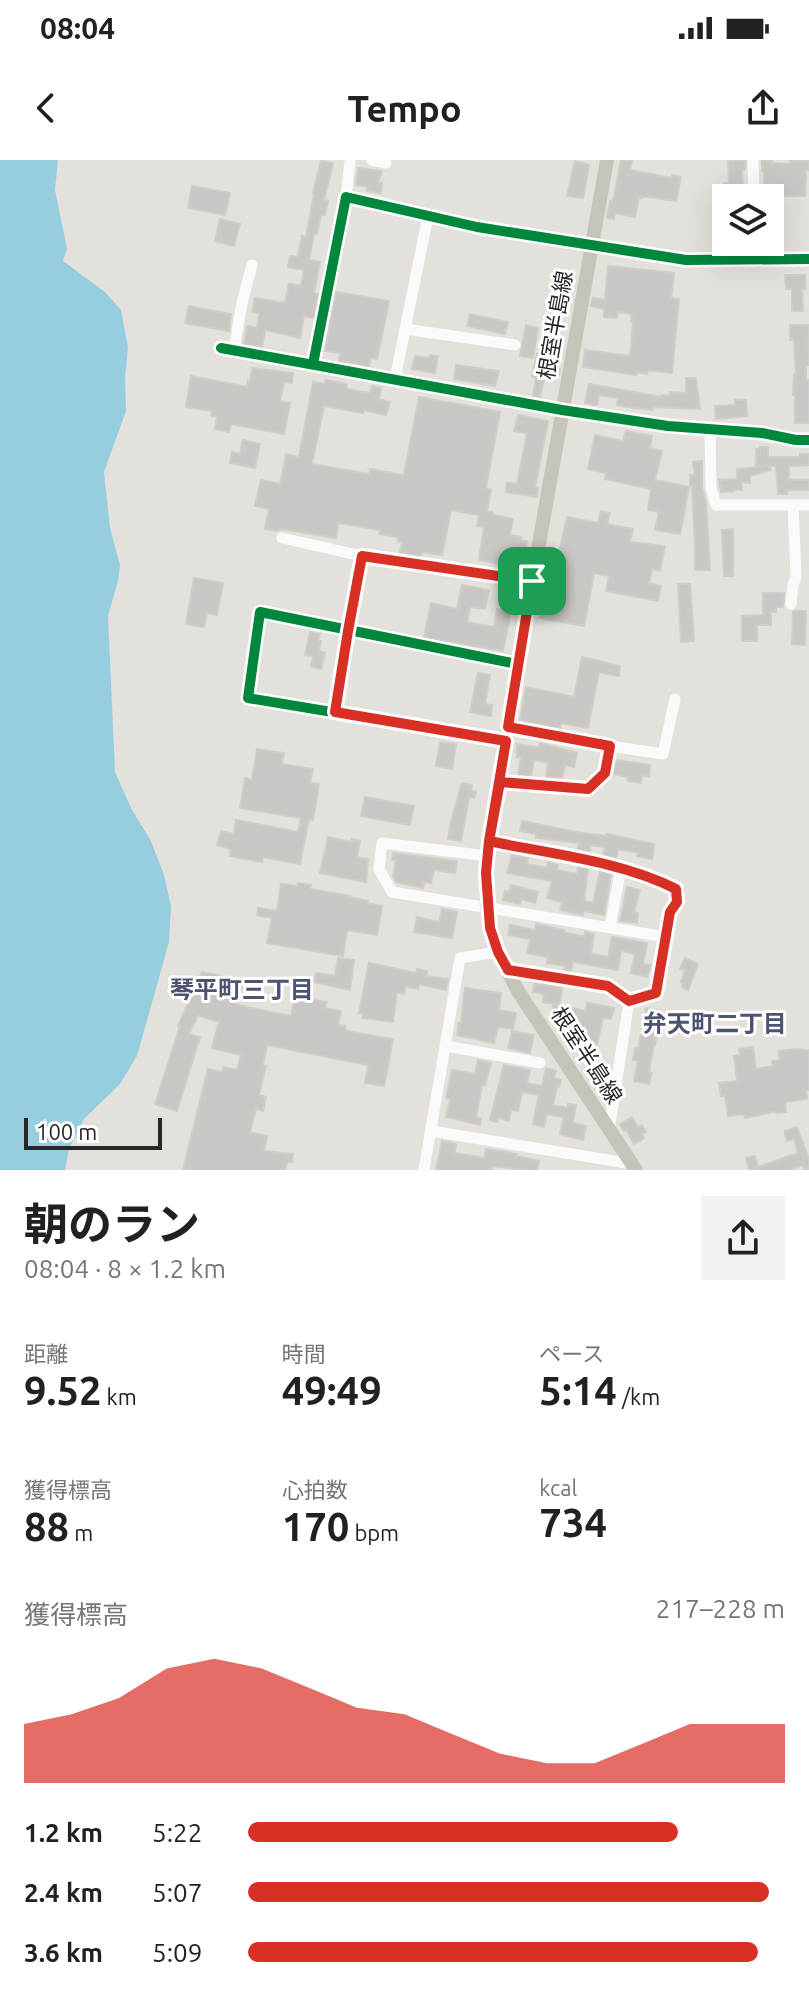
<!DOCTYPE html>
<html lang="ja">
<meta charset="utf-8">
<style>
:root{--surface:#fff;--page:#f2f2f2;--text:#202124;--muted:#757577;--accent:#d93025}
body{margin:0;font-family:Ubuntu,"Noto Sans JP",sans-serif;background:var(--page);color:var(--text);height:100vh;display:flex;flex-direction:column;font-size:30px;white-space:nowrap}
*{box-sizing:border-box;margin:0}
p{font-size:26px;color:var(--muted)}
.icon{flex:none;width:44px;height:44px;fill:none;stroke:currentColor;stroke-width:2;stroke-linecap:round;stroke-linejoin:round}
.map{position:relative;height:1010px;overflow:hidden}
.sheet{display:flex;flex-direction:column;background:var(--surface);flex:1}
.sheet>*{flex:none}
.tools{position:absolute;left:712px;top:24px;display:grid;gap:16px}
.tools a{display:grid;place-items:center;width:72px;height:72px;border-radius:0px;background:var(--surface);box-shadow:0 8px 32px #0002;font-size:40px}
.scale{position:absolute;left:24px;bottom:20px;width:138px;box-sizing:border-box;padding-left:8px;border:4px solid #272727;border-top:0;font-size:22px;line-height:28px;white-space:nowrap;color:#272727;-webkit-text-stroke:6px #fff;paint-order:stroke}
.pin{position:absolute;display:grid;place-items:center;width:68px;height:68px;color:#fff;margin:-34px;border-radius:16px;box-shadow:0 4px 12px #0006}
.round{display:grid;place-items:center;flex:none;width:84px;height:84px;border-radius:0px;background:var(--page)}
.summary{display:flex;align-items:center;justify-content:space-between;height:136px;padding:0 24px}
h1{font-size:44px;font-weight:700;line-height:60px}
.metrics{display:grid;grid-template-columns:repeat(3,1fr);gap:12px;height:136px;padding:8px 24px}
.metrics div{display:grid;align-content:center}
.metrics b{font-size:40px;font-weight:700}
.metrics small{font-size:22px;font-weight:400}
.metrics p{font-size:22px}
.chart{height:224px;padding:16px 24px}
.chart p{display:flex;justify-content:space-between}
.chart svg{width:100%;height:144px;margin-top:8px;fill:var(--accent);opacity:.7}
ul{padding:0 24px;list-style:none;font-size:26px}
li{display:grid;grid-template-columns:128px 96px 1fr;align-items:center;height:60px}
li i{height:20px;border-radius:10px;background:var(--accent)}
.status{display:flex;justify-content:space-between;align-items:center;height:56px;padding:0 40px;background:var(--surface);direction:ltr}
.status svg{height:22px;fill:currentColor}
header{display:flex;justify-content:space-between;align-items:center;height:104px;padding:0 24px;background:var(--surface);font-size:36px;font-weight:700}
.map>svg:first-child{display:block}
</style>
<div class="status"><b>08:04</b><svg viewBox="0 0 49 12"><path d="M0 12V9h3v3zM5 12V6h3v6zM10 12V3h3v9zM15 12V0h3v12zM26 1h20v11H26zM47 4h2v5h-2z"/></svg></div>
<header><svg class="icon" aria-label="back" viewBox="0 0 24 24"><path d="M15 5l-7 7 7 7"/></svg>Tempo<svg class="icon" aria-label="share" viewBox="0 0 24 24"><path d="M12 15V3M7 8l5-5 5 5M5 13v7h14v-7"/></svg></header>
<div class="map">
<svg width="809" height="1010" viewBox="0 0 809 1010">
<rect width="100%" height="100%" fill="#e4e1dc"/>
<polygon fill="#96cee0" points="0,0 58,0 55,30 67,89 63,101 105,132 121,150 128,187 125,219 126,251 104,312 110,368 120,405 118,421 108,456 115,612 131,648 151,681 164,715 171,746 169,782 137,896 120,924 84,959 69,989 65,1010 0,1010"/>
<g fill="#c9c7c3" stroke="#cfcdc9" stroke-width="2">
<polygon points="621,0 632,0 630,10 672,18 672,15 681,17 676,41 642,36 642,38 639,37 635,57 615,53 614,59 607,58 610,41 612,41 614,37"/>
<polygon points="728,0 745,0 745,9 742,10 743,31 739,31 740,36 724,37 724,23 729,23"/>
<polygon points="762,0 772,0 772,3 791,4 790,1 809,0 809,10 806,11 805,36 779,36 779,42 770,42 770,38 764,38 764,11 762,11"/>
<polygon points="321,1 333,3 324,40 328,41 325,55 321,55 317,74 314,74 309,100 320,102 314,133 318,134 314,158 304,156 300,178 265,170 262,187 244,184 247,166 257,168 259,153 252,152 255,138 285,143 289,124 301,126 304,110 288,107 290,96 298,97 302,76 306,77 314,34 313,33"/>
<polygon points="575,1 589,5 583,38 567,36"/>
<polygon points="358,8 382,11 378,23 382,23 381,33 367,31 368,27 356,25"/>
<polygon points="192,26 230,33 225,55 188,48"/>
<polygon points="220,59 240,64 234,86 215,81"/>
<polygon points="608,106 674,113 671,138 679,139 672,213 648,210 647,214 637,212 636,215 583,207 585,190 630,196 633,163 631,162 632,154 617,152 617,158 604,157 604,149 591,146 593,138 605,140"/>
<polygon points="785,115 805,115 805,129 802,129 803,151 792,151 792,129 786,129"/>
<polygon points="336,132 389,141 377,199 371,198 369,206 339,201 340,193 325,191"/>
<polygon points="189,146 231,154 229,171 185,163"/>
<polygon points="470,154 508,162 505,174 467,166"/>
<polygon points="526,165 538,168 533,198 520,196"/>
<polygon points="790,165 808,165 809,205 806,205 806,220 809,220 809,263 795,263 795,235 793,235 794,214 796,214 794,180 790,180"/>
<polygon points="537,193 551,195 549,207 560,209 559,215 549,213 548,220 544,219 540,237 533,236 536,218 532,217"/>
<polygon points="430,195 438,196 435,213 412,209 415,196 429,198"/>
<polygon points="456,205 499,211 495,226 454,219"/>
<polygon points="252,208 293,213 292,223 284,222 280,241 290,243 284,274 231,264 229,272 215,269 217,257 211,256 212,251 186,247 191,216 247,227 248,220 250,221"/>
<polygon points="686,218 696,218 700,249 652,247 652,250 628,247 617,245 618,238 599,235 597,245 585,243 589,224 662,237 662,235 670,236 670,232 686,233"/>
<polygon points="326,220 347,224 346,229 370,233 372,226 381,228 379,239 390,242 386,255 364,250 363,253 324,246 312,304 369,314 370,309 404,315 419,237 500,252 486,328 491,330 487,351 493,352 493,355 513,359 510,375 521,377 520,380 527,381 523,408 479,400 484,367 477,366 479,355 451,350 442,395 422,392 421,396 400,393 402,382 398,381 398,377 379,374 380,370 338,363 336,378 281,369 277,371 265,369 269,349 255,346 261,320 280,324 286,294 299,297 313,222 325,224"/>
<polygon points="735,240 746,240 747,256 716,259 715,246 735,245"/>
<polygon points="518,255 548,261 535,327 538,328 537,337 506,332 507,323 517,324 527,273 514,271"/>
<polygon points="626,271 652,276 650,288 662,291 655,320 689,327 680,374 655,370 659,352 648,350 651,329 605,319 606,313 588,309 595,275 623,281"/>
<polygon points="243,280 260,284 255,308 230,303 232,292 240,294"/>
<polygon points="760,287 768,287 768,297 800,297 800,294 809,294 809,305 789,306 789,320 809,320 809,330 787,330 787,334 778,334 776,306 756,305 756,289 760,289"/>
<polygon points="702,301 702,328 706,342 710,410 695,410 695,386 692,325 690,325 690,315 695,315 693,302"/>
<polygon points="770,306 771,310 750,316 750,323 741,322 742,330 733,329 734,331 721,332 719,320 737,319 737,309"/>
<polygon points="601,351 610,353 607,364 633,369 630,382 665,386 660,411 652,409 649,423 661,426 658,441 606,431 609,416 594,413 584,466 539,458 548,411 555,413 567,357 598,363"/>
<polygon points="733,369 733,416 724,416 722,370"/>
<polygon points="194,418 223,423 217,455 207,453 204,467 186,464"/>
<polygon points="678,424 690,424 694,481 681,482"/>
<polygon points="462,425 489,430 485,449 470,447 467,462 494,467 497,449 511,451 503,491 424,477 431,443 457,449"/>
<polygon points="763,433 784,433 783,447 776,447 776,452 771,452 771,465 757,465 757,481 742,481 742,456 763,455"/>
<polygon points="796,451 806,451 805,485 792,484 793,452"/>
<polygon points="310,472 320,474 318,481 321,481 319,491 325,493 321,509 311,506 313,496 305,495"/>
<polygon points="582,497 620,506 619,516 599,512 588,568 561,563 560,568 520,560 526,527 574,537"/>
<polygon points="478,513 490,515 485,544 492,545 491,556 470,552"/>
<polygon points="440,582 456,584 452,609 436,606"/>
<polygon points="540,583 577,593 574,607 565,605 562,618 546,617 548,603 534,600 531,616 518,615 521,597 517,597 518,593 516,592 517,584 539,588"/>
<polygon points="257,589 284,593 282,604 313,609 310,623 319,624 313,660 309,659 300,704 263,697 262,702 230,696 231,689 217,685 221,671 234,674 236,660 298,672 301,658 240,648 245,618 252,620"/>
<polygon points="616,600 650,605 649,616 642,615 641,623 628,621 629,617 613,614"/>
<polygon points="462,623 472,625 471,630 476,632 474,638 469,637 461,681 448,679 450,665"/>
<polygon points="365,637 414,646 410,665 361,656"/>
<polygon points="522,661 576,672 607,676 607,674 654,684 652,699 637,696 638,693 618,689 616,698 603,695 605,687 590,685 590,691 578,689 579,683 536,678 537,674 520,671"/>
<polygon points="328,677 352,682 352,679 360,681 357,697 368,699 366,722 320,713"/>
<polygon points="393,693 457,701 455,713 434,710 431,723 424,722 423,728 396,722 393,716 396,700 392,700"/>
<polygon points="512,695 528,698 527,704 547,708 548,702 558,705 557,710 577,714 578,707 588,709 584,741 593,743 600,712 611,714 604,755 584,751 583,755 560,750 562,742 547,738 552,721 507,713"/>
<polygon points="298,723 311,725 310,729 350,736 349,737 368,741 367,743 382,746 377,775 347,770 343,796 267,783 272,758 257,755 258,748 277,751 281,724 297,726"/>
<polygon points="511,725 538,732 535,743 521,739 520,744 503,740 505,731 509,732"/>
<polygon points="627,727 640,730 634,752 638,753 637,763 620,761"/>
<polygon points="442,749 457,752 452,778 414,772 417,757 439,762"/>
<polygon points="536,764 564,770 564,772 584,777 585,772 594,774 591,793 593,794 608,797 612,777 647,783 643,804 651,805 647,817 631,813 635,794 621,791 618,810 573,802 571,811 564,810 565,806 547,803 548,797 527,793 530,779 508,775 510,765 535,770"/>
<polygon points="338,798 354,800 350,830 314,822 316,813 335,816"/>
<polygon points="685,798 698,804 688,830 682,827 683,823 681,822 685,810 680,809"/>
<polygon points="369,803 416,813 417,809 427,811 426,816 448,819 446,830 419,824 418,829 406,826 404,834 397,832 393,862 362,858 363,853 359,853"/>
<polygon points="202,812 244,820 237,845 291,856 295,836 327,842 325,848 341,851 338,865 345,866 346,871 393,879 384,926 365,923 368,905 267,885 263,905 266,906 259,935 266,937 263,951 256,949 250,972 267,976 264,991 293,994 292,1002 287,1002 285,1010 183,1010 208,909 222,912 224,907 237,910 241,895 212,888 219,862 198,855 189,874 200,877 177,951 155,944 180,866 178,866"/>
<polygon points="535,823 562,827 560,844 543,842 544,834 533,832"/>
<polygon points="465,828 501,833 499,850 516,853 513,869 498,867 494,883 457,875 459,863 461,863"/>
<polygon points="554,843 585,851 587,843 614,848 611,859 603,858 593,902 579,899 585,875 580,874 582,868 563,864 564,860 550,857"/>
<polygon points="646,848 660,850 655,885 654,884 649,912 652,913 649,924 634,921 638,901 633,900 635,888 638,889 642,869 643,869"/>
<polygon points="512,871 534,875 530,893 508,888"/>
<polygon points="753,887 756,909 773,906 772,901 780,900 779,891 796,889 809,890 809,930 806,930 807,939 785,942 786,952 776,953 776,951 745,958 744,954 728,956 725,935 721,936 719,923 737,921 734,896 740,895 739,889"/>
<polygon points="478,900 491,903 485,925 482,925 476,957 481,958 480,965 446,957 450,939 446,938 452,910 475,914"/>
<polygon points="504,905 530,910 527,923 542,926 546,908 556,911 554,918 561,920 559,927 557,927 553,945 568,948 568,944 576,945 573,963 586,966 583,980 560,974 564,957 547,954 544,967 533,964 539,935 522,932 518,951 511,950 509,961 498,958 497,962 490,960"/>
<polygon points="632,957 638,967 642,965 646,972 642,974 644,978 634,984 626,969 624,971 620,964"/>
<polygon points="797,967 809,999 809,1010 804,1010 803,1005 789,1010 749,1010 746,998 755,996 758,1007 798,993 794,979 787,981 785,974 785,971"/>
<polygon points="442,981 456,984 455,993 484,998 486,989 517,994 516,996 539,1001 537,1010 522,1010 493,1006 492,1010 436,1010"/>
</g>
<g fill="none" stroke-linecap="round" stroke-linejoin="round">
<g stroke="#fbfafa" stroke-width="11">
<polyline points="372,0 386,3"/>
<polyline points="753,0 754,38"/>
<polyline points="346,37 350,0"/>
<polyline points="755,82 755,100"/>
<polyline points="405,169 515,185"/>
<polyline points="221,188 562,250 668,266 762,273 796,280 809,280"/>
<polyline points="234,190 242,143 252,105"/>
<polyline points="313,204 346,37 477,67 686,100 809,99"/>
<polyline points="395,219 428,56"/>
<polyline points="710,270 711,328 716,345 809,345"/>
<polyline points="282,378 362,396 532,421"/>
<polyline points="791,444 793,425 796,417 793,345"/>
<polyline points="335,552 348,471 362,396"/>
<polyline points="506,581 248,538 260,452 517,504"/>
<polyline points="610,586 663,594 675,539"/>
<polyline points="500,622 588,629 605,613 610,586 508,567"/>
<path d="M489 681C550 694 621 701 676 729L677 742 670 752 666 777"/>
<polyline points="488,696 382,683 379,709 392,732 666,777 656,833 629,841"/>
<polyline points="610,767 621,708"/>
<polyline points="508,810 608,826 629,841 609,970"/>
<polyline points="446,886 540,903"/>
<polyline points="431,971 633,1004"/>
<polyline points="424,1010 460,798 498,792"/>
</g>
<polyline stroke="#c6c3b9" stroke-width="14" points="607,0 514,525 500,622 489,681 486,713 487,746 490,768 498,792 518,831 636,1010"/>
<defs>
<g id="cycleway">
<polyline points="221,188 562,250 668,266 762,273 796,280 809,280"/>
<polyline points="313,204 346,37 477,67 686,100 809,99"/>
<polyline points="506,581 248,538 260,452 517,504"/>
</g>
</defs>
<use href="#cycleway" stroke="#fff" stroke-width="15"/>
<use href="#cycleway" stroke="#00873e" stroke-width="10"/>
</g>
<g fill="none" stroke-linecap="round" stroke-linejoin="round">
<defs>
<path id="route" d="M532 421 362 396 348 471 335 552 506 581 489 681 486 713 490 768 498 792 508 810 608 826 629 841 656 833 670 752 677 742 676 729C621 701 550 694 489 681L500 622 588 629 605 613 610 586 508 567 532 421"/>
</defs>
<use href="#route" stroke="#fff" stroke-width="16"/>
<use href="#route" stroke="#d93025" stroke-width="10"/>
</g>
<g text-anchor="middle" stroke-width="6" stroke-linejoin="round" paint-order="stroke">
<g font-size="22" fill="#272727" stroke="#fff">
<text transform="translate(555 165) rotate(-80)" y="8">根室半島線</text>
<text transform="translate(587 895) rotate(57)" y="8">根室半島線</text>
</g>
<g font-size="24" font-weight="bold" fill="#4c5472" stroke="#fff">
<text x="242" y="838">琴平町三丁目</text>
<text x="715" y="872">弁天町二丁目</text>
</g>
</g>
</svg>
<div class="tools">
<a><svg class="icon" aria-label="layers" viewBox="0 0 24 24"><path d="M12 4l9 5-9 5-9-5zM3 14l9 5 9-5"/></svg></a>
</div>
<div class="scale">100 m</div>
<div class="pin" style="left:532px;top:421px;background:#1e9e55"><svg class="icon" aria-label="arrive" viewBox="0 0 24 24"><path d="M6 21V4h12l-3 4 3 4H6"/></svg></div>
</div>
<section class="sheet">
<div class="summary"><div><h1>朝のラン</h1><p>08:04 · 8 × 1.2 km</p></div><a class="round"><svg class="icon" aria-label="share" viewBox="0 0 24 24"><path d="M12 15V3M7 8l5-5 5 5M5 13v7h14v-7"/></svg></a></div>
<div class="metrics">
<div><p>距離</p><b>9.52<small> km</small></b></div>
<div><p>時間</p><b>49:49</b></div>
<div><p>ペース</p><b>5:14<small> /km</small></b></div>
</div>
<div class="metrics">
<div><p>獲得標高</p><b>88<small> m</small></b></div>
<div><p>心拍数</p><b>170<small> bpm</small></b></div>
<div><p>kcal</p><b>734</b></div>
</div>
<div class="chart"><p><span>獲得標高</span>217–228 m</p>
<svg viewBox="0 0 160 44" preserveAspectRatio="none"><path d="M0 44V26L10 23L20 18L30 9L40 6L50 9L60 15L70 21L80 23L90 29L100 35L110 38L120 38L130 32L140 26L150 26L160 26V44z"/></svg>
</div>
<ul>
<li><b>1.2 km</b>5:22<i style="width:80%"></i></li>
<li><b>2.4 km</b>5:07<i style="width:97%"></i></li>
<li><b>3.6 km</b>5:09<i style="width:95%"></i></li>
</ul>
</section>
